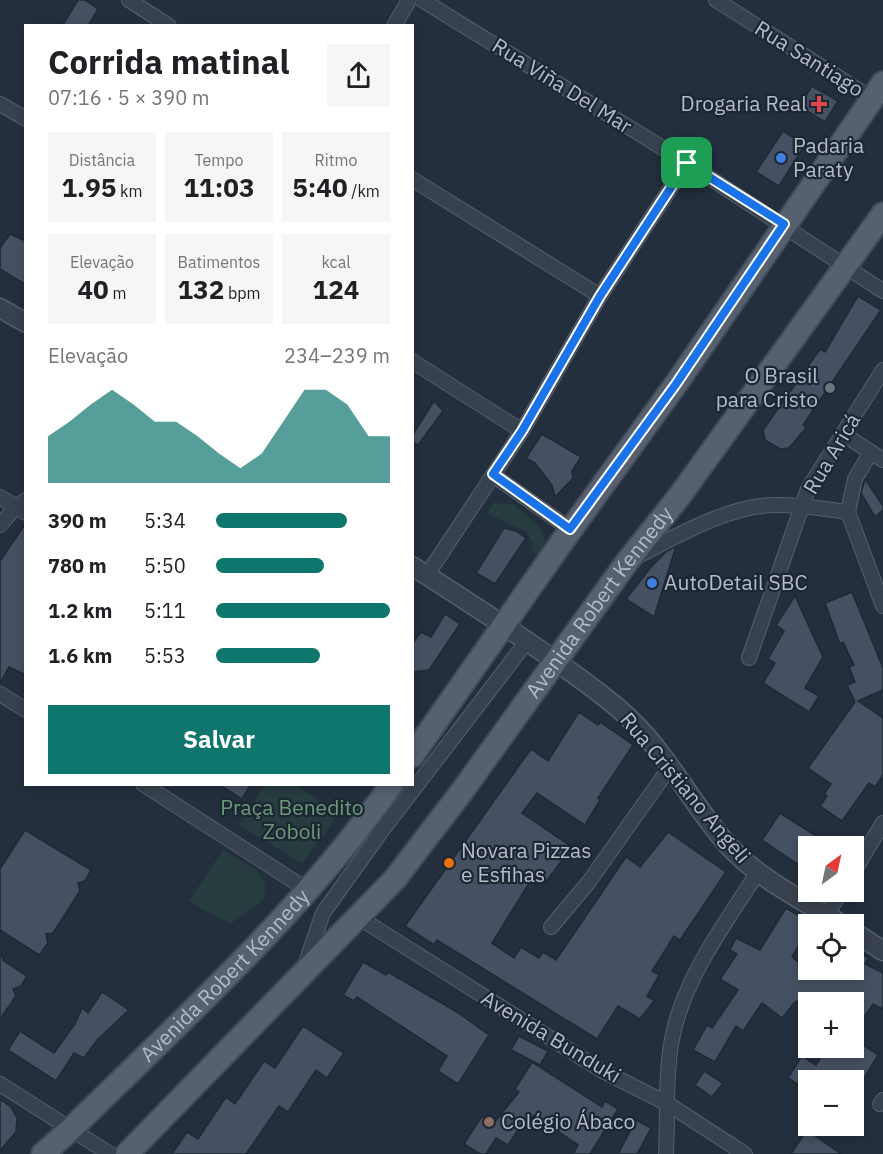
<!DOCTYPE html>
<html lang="pt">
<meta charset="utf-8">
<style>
:root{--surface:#fff;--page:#f6f6f6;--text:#202124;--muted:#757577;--accent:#0f766e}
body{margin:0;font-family:"IBM Plex Sans",sans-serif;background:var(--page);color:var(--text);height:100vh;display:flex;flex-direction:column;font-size:22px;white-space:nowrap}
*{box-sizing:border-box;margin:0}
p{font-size:20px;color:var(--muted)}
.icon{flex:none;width:33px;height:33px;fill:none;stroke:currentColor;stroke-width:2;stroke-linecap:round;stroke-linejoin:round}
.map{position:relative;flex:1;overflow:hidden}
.details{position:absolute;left:24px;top:24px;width:390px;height:762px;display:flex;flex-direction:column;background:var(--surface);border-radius:0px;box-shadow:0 3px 9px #0003}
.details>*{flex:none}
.needle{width:39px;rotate:33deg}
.buttons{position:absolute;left:798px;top:836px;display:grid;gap:12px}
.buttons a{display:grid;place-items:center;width:66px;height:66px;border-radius:0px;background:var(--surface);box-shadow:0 3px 9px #0003;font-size:30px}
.pin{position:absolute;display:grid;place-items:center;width:51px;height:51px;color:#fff;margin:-26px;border-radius:12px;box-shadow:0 3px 9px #0006}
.round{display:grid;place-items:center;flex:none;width:63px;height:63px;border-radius:0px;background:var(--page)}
.overview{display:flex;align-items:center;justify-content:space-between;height:102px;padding:0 24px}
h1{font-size:33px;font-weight:800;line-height:45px}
.metrics{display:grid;grid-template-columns:repeat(3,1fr);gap:9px;height:102px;padding:6px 24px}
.metrics div{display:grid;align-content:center;border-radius:0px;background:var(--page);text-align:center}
.metrics b{font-size:26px;font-weight:800}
.metrics small{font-size:16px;font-weight:400}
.metrics p{font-size:16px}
.chart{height:168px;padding:12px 24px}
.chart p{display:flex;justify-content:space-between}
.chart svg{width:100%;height:108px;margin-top:6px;fill:var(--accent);opacity:.7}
.button{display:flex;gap:12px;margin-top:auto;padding:12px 24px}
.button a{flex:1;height:69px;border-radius:0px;background:var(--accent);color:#fff;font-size:24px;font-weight:800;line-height:69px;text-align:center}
ul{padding:0 24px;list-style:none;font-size:20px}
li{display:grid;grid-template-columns:96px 72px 1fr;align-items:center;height:45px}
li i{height:15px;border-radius:8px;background:var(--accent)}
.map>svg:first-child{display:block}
</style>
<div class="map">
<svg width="883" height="1154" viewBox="0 0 883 1154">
<rect width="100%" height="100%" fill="#242f3e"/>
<g fill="#263c3f">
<polygon points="494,503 513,504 540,528 545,541 540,555 530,551 533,544 527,532 487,514"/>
<polygon points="265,785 296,785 339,814 302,863 239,825"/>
<path d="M223 850C238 860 276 874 263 898 258 907 239 917 230 924L189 901Z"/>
</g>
<g fill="#455162" stroke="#1f2835" stroke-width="1.5">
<polygon points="78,0 85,0 98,9 88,26 62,26"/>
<polygon points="812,86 838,101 825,122 799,106"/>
<polygon points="783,131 805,145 779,186 756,172"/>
<polygon points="10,234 26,241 26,285 0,269 0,248"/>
<polygon points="858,296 881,310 803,425 806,428 789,448 780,449 765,440 763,430 820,349 825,352"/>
<polygon points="434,401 443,411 418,445 412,441 412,436"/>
<polygon points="542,434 581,457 572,471 573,478 555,497 552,485 535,463 526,458"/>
<polygon points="865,479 883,506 883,510 875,517 861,493"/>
<polygon points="26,523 26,675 9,667 0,683 0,561"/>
<polygon points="504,528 516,531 526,538 495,584 476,573"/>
<polygon points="676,546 654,617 626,599 651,567 667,551"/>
<polygon points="852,592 883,668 883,690 858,701 883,718 883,775 875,787 869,783 842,821 820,806 827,796 824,794 831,784 808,768 855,702 847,685 855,682 849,667 854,665 843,642 840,644 825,603"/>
<polygon points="795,596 823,657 805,688 819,696 809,712 763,683 775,663 768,659 784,631 776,625"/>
<polygon points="445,614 460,624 429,670 412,672 412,644 421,632 431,637"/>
<polygon points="579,712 598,725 600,722 633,745 598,798 600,800 585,825 537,793 522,813 572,847 545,883 534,875 492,943 514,958 521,947 539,958 543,952 556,960 626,857 640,867 668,832 726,872 680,940 674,936 652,971 659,975 647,996 654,1001 640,1019 618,1006 597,1039 437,940 434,945 405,926 531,749 548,761"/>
<polygon points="218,784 251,784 242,799"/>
<polygon points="780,813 832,846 808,846 808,871 762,840"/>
<polygon points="25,830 91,870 85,881 78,883 80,891 53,933 46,934 48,943 39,955 0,930 0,869"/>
<polygon points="786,908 812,924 808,924 808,930 792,957 808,969 854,969 854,949 868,958 865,964 883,973 883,1009 873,1004 854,1032 854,1002 808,1002 808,1008 796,1001 782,1018 762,1003 743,1031 736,1026 715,1062 693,1050 707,1025 712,1028 738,990 720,979 737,954 730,950 736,938 760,950"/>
<polygon points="2,956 4,961 27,976 21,986 13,989 16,996 0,1019 0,957"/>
<polygon points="363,962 386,975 388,972 457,1012 489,1035 458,1084 438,1071 447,1056 357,997 354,1001 343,995"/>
<polygon points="102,992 129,1010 97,1040 84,1058 74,1053 56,1081 8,1050 20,1031 54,1053 75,1024 82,1008 88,1013"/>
<polygon points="303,1026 344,1053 327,1078 316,1070 288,1112 279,1106 246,1154 172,1154 187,1132 198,1139 226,1097 235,1104 264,1061 275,1068"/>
<polygon points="519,1036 548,1051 540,1065 511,1050"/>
<polygon points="854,1039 878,1055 863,1080 808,1080 808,1091 788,1078 802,1056 816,1065 827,1047 854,1047"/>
<polygon points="532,1062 602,1107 605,1101 618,1109 590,1154 573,1154 578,1145 534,1115 533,1118 528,1115 508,1145 496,1138 486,1154 480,1154 464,1144 482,1116 494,1123 519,1092 515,1089"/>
<polygon points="704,1071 723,1083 712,1097 695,1085"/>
<polygon points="0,1099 11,1107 17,1118 16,1132 0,1151"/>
<polygon points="636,1120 651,1128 637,1154 618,1154"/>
<polygon points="807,1130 841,1154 791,1154"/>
</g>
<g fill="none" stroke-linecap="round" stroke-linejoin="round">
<defs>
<g id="minor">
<polyline points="129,0 169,26"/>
<polyline points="422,0 687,163 883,291"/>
<polyline points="716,0 871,98"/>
<polyline points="394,26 409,0"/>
<polyline points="0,104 26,119"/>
<polyline points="412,179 600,296"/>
<polyline points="412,361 522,431"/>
<polyline points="843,434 883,460"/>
<polyline points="493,475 570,529"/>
<polyline points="0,497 26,513"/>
<polyline points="848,512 883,606"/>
<polyline points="848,512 855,479 871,452"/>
<polyline points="0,525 16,507 26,500"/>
<path d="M636 557C677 536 727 506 774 505 799 504 824 509 848 512"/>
<polyline points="427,575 522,431 600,296 687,163"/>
<polyline points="749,658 808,489 883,370"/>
<polyline points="0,694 26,710"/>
<polyline points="143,784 309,891"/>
<polyline points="854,871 883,823"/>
<polyline points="827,915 841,891"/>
<polyline points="358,917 601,1070 668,1104 745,1154"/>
<polyline points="551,927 588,883 670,767"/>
<polyline points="304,968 323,913 381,832 528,640"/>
<polyline points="0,1084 110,1154"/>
<polyline points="880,1104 883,1100"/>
<path d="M666 1154C668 1116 665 1076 672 1039 684 977 725 924 758 872"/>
</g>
<g id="tertiary">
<polyline points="0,308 26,323"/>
<path d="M412 566C464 599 515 632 564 667 587 684 611 700 632 721 669 757 692 804 726 843 757 878 802 900 841 924"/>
<polyline points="854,932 883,951"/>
</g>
<g id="primary">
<polyline points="412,756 564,539 676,384 883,83"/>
<path id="s1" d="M43 1154 71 1129C183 1019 301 913 392 784"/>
<path id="s2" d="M127 1154 395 879 463 790 627 562 681 494 883 214"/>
</g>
</defs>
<use href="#minor" stroke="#565f6c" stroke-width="16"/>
<use href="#tertiary" stroke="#565f6c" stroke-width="21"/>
<use href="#primary" stroke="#414a57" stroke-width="26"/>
<use href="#minor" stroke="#38414e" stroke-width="14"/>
<use href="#tertiary" stroke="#38414e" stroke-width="18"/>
<use href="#primary" stroke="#56606e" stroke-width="22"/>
</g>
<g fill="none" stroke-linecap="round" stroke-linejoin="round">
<defs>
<polygon id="route" points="687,163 784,224 676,384 570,529 493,474 522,431 600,296"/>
</defs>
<use href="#route" stroke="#fff" stroke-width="12"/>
<use href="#route" stroke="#1a73e8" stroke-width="8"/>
</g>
<path fill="#e0444e" stroke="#1d2633" stroke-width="2" d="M816 95h6v6h6v6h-6v6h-6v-6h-6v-6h6z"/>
<g fill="#3f7fe0" stroke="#1d2633" stroke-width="2">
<circle cx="781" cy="158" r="6"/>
<circle cx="652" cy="583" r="6"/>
</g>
<circle fill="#6b7280" stroke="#1d2633" stroke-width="2" cx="830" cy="388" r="6"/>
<circle fill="#e8710a" stroke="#1d2633" stroke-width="2" cx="449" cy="863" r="6"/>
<circle fill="#8d6e63" stroke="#1d2633" stroke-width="2" cx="489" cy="1122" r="6"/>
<g text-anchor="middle" stroke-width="4.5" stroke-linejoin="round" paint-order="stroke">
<g font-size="21" fill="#b4bcc9" stroke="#1d2633">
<text transform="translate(809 59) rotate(32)" y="7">Rua Santiago</text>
<text transform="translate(562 86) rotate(32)" y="7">Rua Viña Del Mar</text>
<text transform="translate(832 454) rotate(-59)" y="7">Rua Aricá</text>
<text dy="7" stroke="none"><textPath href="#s2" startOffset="728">Avenida Robert Kennedy</textPath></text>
<text transform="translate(685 788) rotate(50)" y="7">Rua Cristiano Angeli</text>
<text dy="7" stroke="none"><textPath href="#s1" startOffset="255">Avenida Robert Kennedy</textPath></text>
<text transform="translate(551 1037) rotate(31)" y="7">Avenida Bunduki</text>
</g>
<g font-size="21" fill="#b4bcc9" stroke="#1d2633" text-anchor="start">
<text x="807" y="111" text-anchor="end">Drogaria Real</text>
<text x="793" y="153">Padaria<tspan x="793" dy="24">Paraty</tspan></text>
<text x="818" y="383" text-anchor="end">O Brasil<tspan x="818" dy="24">para Cristo</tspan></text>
<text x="664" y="590">AutoDetail SBC</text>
<text x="461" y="858">Novara Pizzas<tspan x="461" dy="24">e Esfihas</tspan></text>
<text x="501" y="1129">Colégio Ábaco</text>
</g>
<g font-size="21" fill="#6b9a76" stroke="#1d2633">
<text x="292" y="815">Praça Benedito<tspan x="292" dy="24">Zoboli</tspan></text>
</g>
</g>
</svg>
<div class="buttons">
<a><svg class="needle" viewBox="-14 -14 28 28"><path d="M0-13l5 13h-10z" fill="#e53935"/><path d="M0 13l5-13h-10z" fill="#757577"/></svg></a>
<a><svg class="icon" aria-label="locate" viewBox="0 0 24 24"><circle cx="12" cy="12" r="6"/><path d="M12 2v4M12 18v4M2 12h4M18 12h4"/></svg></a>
<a>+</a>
<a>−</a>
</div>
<div class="pin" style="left:687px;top:163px;background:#1e9e55"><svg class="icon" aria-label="arrive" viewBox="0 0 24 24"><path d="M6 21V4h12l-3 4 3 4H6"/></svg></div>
<section class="details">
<div class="overview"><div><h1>Corrida matinal</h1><p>07:16 · 5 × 390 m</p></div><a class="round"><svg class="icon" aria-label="share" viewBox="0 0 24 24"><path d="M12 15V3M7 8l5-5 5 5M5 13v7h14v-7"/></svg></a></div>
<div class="metrics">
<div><p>Distância</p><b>1.95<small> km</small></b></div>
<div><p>Tempo</p><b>11:03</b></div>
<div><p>Ritmo</p><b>5:40<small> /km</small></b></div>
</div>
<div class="metrics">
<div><p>Elevação</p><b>40<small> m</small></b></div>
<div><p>Batimentos</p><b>132<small> bpm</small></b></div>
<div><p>kcal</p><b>124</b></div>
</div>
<div class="chart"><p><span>Elevação</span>234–239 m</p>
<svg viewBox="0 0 160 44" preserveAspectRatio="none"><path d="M0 44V25L10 19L20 12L30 6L40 12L50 19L60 19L70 25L80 32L90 38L100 32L110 19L120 6L130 6L140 12L150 25L160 25V44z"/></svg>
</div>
<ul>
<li><b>390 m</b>5:34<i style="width:75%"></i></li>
<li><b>780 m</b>5:50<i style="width:62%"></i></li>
<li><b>1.2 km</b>5:11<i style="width:100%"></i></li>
<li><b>1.6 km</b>5:53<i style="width:60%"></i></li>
</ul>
<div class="button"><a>Salvar</a></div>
</section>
</div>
